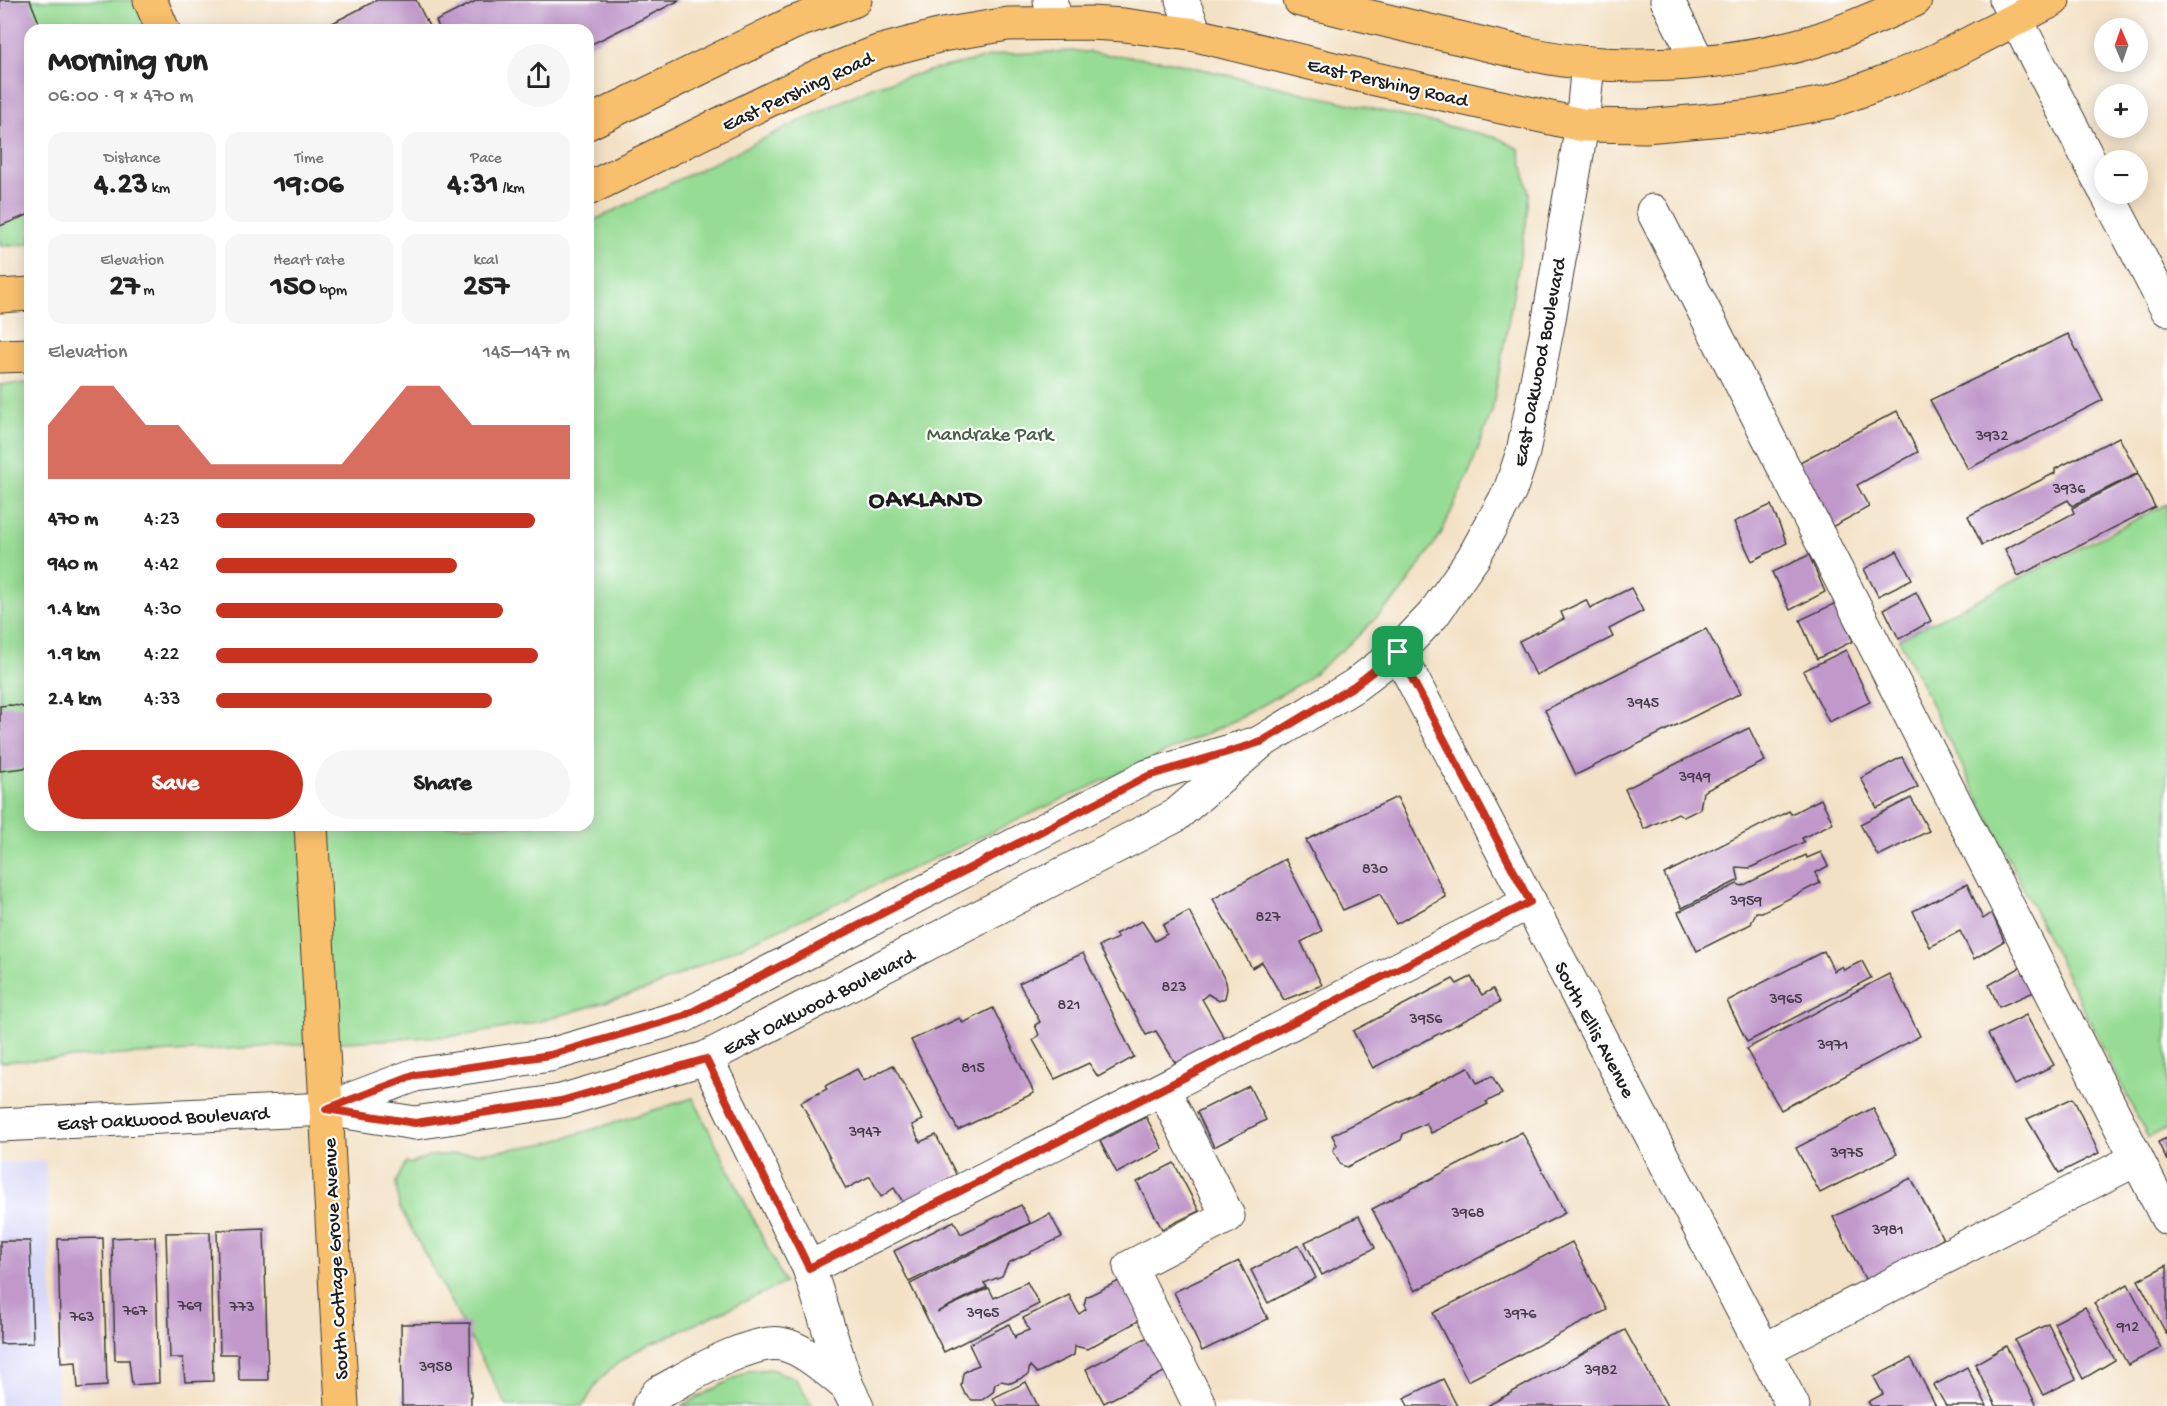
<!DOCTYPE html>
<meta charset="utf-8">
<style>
:root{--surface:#fff;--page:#f6f6f6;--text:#222;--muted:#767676;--accent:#c8321e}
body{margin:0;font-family:"Gochi Hand",sans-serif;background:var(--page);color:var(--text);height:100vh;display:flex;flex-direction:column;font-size:22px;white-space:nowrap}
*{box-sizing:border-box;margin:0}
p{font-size:20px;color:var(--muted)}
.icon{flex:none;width:33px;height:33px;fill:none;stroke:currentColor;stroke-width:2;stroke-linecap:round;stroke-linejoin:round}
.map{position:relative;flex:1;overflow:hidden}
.side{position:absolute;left:24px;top:24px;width:570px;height:807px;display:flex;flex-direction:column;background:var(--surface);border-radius:18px;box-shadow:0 3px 15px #0003}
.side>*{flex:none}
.needle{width:39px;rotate:358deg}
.fabs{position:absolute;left:2094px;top:18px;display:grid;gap:12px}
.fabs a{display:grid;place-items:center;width:54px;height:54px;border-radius:50%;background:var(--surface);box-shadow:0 3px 15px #0003;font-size:30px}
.pin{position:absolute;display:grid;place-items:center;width:51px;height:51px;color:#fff;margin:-26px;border-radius:12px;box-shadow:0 3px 9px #0006}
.round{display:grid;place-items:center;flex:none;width:63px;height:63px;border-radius:32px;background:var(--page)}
.overview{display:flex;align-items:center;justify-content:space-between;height:102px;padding:0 24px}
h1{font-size:33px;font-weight:800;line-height:45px}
.stats{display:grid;grid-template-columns:repeat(3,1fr);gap:9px;height:102px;padding:6px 24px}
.stats div{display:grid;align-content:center;border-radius:15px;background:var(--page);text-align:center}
.stats b{font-size:30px;font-weight:800}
.stats small{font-size:16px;font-weight:400}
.stats p{font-size:16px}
.chart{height:168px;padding:12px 24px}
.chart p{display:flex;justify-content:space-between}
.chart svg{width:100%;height:108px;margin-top:6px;fill:var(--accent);opacity:.7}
.button{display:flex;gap:12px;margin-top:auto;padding:12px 24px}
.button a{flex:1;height:69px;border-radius:36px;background:var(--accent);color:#fff;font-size:24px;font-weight:800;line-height:69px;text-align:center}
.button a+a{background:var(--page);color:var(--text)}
ul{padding:0 24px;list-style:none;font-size:20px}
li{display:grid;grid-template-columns:96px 72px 1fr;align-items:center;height:45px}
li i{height:15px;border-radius:8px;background:var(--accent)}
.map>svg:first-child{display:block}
</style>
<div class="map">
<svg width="2167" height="1406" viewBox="0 0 2167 1406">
<rect width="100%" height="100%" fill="#fff"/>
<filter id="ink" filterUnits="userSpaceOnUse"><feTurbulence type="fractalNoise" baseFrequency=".0167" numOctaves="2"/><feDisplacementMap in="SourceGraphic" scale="12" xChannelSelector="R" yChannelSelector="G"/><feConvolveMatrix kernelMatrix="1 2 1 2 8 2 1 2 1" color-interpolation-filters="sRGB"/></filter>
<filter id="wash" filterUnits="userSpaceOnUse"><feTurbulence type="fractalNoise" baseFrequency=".008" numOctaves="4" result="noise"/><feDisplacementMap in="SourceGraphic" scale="24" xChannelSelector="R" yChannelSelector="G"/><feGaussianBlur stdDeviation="1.35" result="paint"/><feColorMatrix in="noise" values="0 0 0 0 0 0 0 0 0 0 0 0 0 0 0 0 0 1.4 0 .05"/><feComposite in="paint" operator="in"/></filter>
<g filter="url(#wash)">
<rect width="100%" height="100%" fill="#f3e1c5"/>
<polygon fill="#d7d7f8" points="45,1161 58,1406 0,1406 0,1163"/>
<g fill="#97dc94" stroke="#5a7c58" stroke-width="1.5">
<polygon points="0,0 145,0 157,30 30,30 30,244 0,246"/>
<polygon points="1076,51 1167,61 1498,138 1519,149 1529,193 1526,224 1492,411 1470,470 1441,534 1400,594 1354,640 1305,681 1240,718 649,989 538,1022 467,1035 0,1062 0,385 30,383 30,825 588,825 588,223 871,87 936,69 1003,54"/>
<polygon points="2167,504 2167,1128 2148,1138 1899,639"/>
<polygon points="693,1098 785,1283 636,1351 610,1369 597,1383 583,1406 507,1406 399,1206 396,1182 406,1162 410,1164 429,1156 498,1151 548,1143"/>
<polygon points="771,1369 795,1378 813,1406 681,1406 748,1371"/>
</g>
<g id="blocks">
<g fill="#c098ca">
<polygon points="0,0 30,0 42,30 30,30 30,214 0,226"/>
<polygon points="377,0 416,0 431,30 319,30"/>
<polygon points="478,0 680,0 588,46 588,30 440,30 436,21"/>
<polygon points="2068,334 2103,400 1968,469 1930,400"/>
<polygon points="1897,411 1918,452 1857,485 1869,507 1830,528 1796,464"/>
<polygon points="2119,437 2138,473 2072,506 2068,500 1982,545 1968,516 2055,473 2055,469"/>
<polygon points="2138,474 2155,507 2018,576 2005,549 2074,513 2072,508"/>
<polygon points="1771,505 1787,543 1752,561 1734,522"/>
<polygon points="1897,551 1912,579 1878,596 1864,569"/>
<polygon points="1809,555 1825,592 1790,610 1772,572"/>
<polygon points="1631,588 1643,611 1609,629 1613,637 1536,675 1519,641 1564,619 1561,612 1586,600 1590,608"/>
<polygon points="1916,592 1931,621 1899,639 1884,609"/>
<polygon points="1836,603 1853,641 1817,659 1800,620"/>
<polygon points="1706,629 1741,693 1576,775 1545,710"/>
<polygon points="1846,650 1870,702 1829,722 1803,671"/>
<polygon points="10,705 21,706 30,711 30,764 24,768 0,771 0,706"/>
<polygon points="1749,728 1765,761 1703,792 1700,809 1684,817 1678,813 1644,829 1625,789"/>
<polygon points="1902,757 1918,787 1877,808 1861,778"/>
<polygon points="1397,797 1446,897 1396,924 1380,894 1343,910 1306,840"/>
<polygon points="1911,798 1929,831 1878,856 1860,824"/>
<polygon points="1821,799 1833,823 1802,838 1804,842 1750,868 1736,867 1739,880 1682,908 1664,874 1789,811 1791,814"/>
<polygon points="1821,852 1828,866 1815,873 1820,883 1762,912 1756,912 1751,924 1697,951 1678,912 1737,884 1742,886 1806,855 1807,858"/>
<polygon points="1285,859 1322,931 1301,942 1322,985 1284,1000 1262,962 1252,968 1213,899"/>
<polygon points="1967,884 1983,919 1992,913 2004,941 1974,959 1960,931 1930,947 1913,911"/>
<polygon points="1189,911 1226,982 1227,989 1225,998 1219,1001 1208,994 1202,999 1225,1039 1176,1064 1156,1031 1146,1035 1099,946 1118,938 1115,934 1142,921 1155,941 1167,934 1163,925"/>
<polygon points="1824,951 1834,971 1842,966 1844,970 1862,961 1871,978 1747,1042 1727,1001"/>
<polygon points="1083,953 1134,1057 1098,1077 1089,1063 1055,1079 1033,1040 1039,1035 1035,1025 1040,1022 1019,983"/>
<polygon points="2021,967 2034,992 1999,1007 1989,985"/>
<polygon points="1889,974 1920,1036 1781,1110 1746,1049"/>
<polygon points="1471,977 1482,995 1493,989 1500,1002 1373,1068 1353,1031 1453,979 1457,984"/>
<polygon points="993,1008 1034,1093 958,1130 911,1040 960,1018 963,1023"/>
<polygon points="2026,1015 2054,1065 2015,1085 1988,1034"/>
<polygon points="893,1065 923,1120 912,1125 920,1142 936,1135 957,1176 905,1205 894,1188 881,1197 870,1176 846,1189 801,1102 827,1089 825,1086 857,1069 864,1081"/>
<polygon points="1468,1067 1477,1083 1492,1076 1502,1094 1486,1102 1488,1104 1431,1133 1426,1123 1403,1134 1401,1140 1347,1167 1341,1165 1333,1150 1337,1145 1332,1135"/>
<polygon points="1249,1086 1266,1120 1214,1147 1197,1112"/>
<polygon points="2073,1098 2099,1153 2059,1173 2027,1119"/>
<polygon points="1873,1108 1897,1154 1820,1193 1796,1148"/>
<polygon points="1146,1117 1163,1149 1117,1173 1100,1141"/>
<polygon points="1522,1132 1565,1213 1415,1291 1372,1209"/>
<polygon points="2167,1138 2167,1161 2158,1142"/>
<polygon points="1174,1163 1199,1211 1162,1229 1137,1182"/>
<polygon points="1911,1178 1943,1239 1866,1281 1833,1217"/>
<polygon points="1021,1205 1030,1223 909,1282 894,1251 954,1221 961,1234"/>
<polygon points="1050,1214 1062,1237 1008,1263 1002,1276 984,1283 987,1287 937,1312 989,1288 994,1298 1027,1282 1039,1304 944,1352 910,1284"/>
<polygon points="1359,1216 1375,1248 1322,1275 1305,1242"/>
<polygon points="264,1228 268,1380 239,1380 238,1354 220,1354 217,1230"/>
<polygon points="210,1232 213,1381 185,1382 183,1358 170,1358 166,1233"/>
<polygon points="155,1236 159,1383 132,1385 129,1360 115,1360 112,1238"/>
<polygon points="103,1238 107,1386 78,1388 76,1362 61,1363 58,1239"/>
<polygon points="0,1241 30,1241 33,1343 0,1344"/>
<polygon points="1572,1242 1607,1310 1468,1381 1433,1313"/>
<polygon points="1299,1245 1316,1278 1268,1303 1251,1270"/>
<polygon points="1239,1261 1268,1319 1202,1351 1174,1292"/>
<polygon points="2167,1265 2167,1335 2138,1280"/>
<polygon points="1123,1279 1142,1319 1087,1349 1075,1346 1074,1355 1037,1373 1030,1366 1028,1375 1011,1383 1001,1381 995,1384 993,1392 982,1400 972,1400 965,1394 961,1386 963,1373 971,1368 979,1365 969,1344 1009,1324 1015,1338 1016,1335 1029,1330 1023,1318 1069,1295 1079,1314 1086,1309 1084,1305 1086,1297"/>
<polygon points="2128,1284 2161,1348 2128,1365 2094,1303"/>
<polygon points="2085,1307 2115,1360 2083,1379 2054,1323"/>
<polygon points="470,1323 471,1406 402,1406 401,1324"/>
<polygon points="2048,1324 2076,1379 2043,1395 2015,1340"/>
<polygon points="1625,1330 1667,1406 1487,1406"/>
<polygon points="1150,1336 1168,1370 1104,1403 1086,1369"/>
<polygon points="2006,1346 2037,1406 1996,1406 1975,1364"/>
<polygon points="1911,1358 1936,1406 1871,1406 1868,1402 1883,1394 1874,1377"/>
<polygon points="1967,1367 1987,1406 1946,1406 1934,1385"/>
<polygon points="1443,1379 1457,1406 1408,1406 1404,1398"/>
<polygon points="1026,1382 1038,1406 997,1406 993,1398"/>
</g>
</g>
</g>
<g filter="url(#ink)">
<use href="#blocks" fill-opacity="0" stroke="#3c3a35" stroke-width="1.5"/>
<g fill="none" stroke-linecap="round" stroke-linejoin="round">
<defs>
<g id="minor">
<polyline points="1050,0 1057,23"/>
<polyline points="1182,0 1196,35"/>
<polyline points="1667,0 1698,61"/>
<polyline points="2006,0 2104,189"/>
<polyline points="2107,194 2167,309"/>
<polyline points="1653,211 2167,1218"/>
<polyline points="1398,652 1793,1406"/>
<polyline points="706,1058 809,1268 847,1386 857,1406"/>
<polyline points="1163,1089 1228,1216 1130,1267 1200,1406"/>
<polyline points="328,1108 415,1075 550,1055 684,1016 1148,776 1250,745"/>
<polyline points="0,1125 326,1109 415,1123 561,1101 706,1058 1175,816 1261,742 1354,686 1398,652 1433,615 1473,558 1510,491 1523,452 1549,319 1582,125 1588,63"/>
<polyline points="809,1268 1530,902"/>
<polyline points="1764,1350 2137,1159"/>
<path d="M649 1406 658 1393C687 1378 749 1339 781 1344 804 1348 829 1372 847 1386"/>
</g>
<g id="major">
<polyline points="150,0 163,30"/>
<path d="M1300 0C1352 12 1403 25 1455 37 1498 47 1544 59 1588 63 1658 69 1746 61 1814 41 1848 30 1882 15 1915 0"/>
<polyline points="588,123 793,23 855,0"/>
<polyline points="588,189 820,75 878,52 942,35 1008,24 1090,23 1124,25 1196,35 1371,78 1582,125 1646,126 1755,116 1829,102 1892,79 1939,59 2053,0"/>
<polyline points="0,296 30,294"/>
<polyline points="0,356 30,355"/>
<polyline points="311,825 342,1406"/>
</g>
</defs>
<use href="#minor" stroke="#3c3a35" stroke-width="35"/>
<use href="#major" stroke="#3c3a35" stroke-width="35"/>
<use href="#minor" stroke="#fff" stroke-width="33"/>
<use href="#major" stroke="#f8bf6c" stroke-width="33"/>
</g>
</g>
<g fill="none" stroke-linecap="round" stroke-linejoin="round" filter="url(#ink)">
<defs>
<polygon id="route" points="1398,652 1530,902 809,1268 706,1059 561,1101 415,1123 326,1109 416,1075 550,1055 684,1016 1148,776 1261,742 1354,686"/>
</defs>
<use href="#route" stroke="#fff" stroke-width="12"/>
<use href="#route" stroke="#c8321e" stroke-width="8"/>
</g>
<g text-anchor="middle" stroke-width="4.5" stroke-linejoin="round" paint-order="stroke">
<g font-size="16" fill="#453b48">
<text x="1992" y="440">3932</text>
<text x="2069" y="493">3936</text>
<text x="1643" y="707">3945</text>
<text x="1695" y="781">3949</text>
<text x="1375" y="873">830</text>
<text x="1746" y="905">3959</text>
<text x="1268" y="921">827</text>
<text x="1174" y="991">823</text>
<text x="1786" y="1003">3965</text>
<text x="1069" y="1009">821</text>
<text x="1426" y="1023">3956</text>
<text x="1833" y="1049">3971</text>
<text x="973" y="1072">815</text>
<text x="865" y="1136">3947</text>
<text x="1847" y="1157">3975</text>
<text x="1468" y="1217">3968</text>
<text x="1888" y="1234">3981</text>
<text x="190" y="1310">769</text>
<text x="242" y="1311">773</text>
<text x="135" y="1315">767</text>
<text x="983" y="1317">3965</text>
<text x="1520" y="1318">3976</text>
<text x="82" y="1321">763</text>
<text x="2128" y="1331">912</text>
<text x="436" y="1371">3958</text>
<text x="1601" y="1374">3982</text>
</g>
<g font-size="20" fill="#1c1c1c" stroke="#fff">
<text transform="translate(1388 81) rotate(13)" y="7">East Pershing Road</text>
<text transform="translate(797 90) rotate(-25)" y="7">East Pershing Road</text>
<text transform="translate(1538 362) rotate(-79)" y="7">East Oakwood Boulevard</text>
<text transform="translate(818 1001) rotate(-27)" y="7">East Oakwood Boulevard</text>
<text transform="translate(1596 1029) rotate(62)" y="7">South Ellis Avenue</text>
<text transform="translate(163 1117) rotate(-3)" y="7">East Oakwood Boulevard</text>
<text transform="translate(334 1259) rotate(-93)" y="7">South Cottage Grove Avenue</text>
</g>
<g font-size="20" fill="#475f46" stroke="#fff">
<text x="990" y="440">Mandrake Park</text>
</g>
<g font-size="26" font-weight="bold" letter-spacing="1.5" fill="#1c1c1c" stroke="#fff">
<text x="926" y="506">OAKLAND</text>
</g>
</g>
</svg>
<div class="fabs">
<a><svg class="needle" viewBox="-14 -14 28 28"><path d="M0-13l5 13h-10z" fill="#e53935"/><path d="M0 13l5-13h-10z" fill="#767676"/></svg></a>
<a>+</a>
<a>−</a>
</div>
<div class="pin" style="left:1398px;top:652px;background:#1e9e55"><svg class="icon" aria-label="arrive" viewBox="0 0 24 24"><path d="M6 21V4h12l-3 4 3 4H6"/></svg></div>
<section class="side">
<div class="overview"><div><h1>Morning run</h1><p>06:00 · 9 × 470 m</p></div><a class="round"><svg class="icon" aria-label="share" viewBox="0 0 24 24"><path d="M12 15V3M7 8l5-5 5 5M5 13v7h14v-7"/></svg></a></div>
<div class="stats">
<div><p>Distance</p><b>4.23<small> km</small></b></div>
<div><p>Time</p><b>19:06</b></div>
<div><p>Pace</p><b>4:31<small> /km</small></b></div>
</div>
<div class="stats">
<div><p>Elevation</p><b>27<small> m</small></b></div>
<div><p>Heart rate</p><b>150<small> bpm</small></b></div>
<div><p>kcal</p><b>257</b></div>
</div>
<div class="chart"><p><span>Elevation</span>145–147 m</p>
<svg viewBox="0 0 160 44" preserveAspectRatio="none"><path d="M0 44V22L10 6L20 6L30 22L40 22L50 38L60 38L70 38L80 38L90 38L100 22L110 6L120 6L130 22L140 22L150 22L160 22V44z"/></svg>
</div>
<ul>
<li><b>470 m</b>4:23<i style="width:90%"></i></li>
<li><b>940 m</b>4:42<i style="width:68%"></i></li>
<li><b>1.4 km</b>4:30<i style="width:81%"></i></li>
<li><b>1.9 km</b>4:22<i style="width:91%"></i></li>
<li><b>2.4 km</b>4:33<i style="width:78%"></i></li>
</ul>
<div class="button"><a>Save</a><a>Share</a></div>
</section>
</div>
